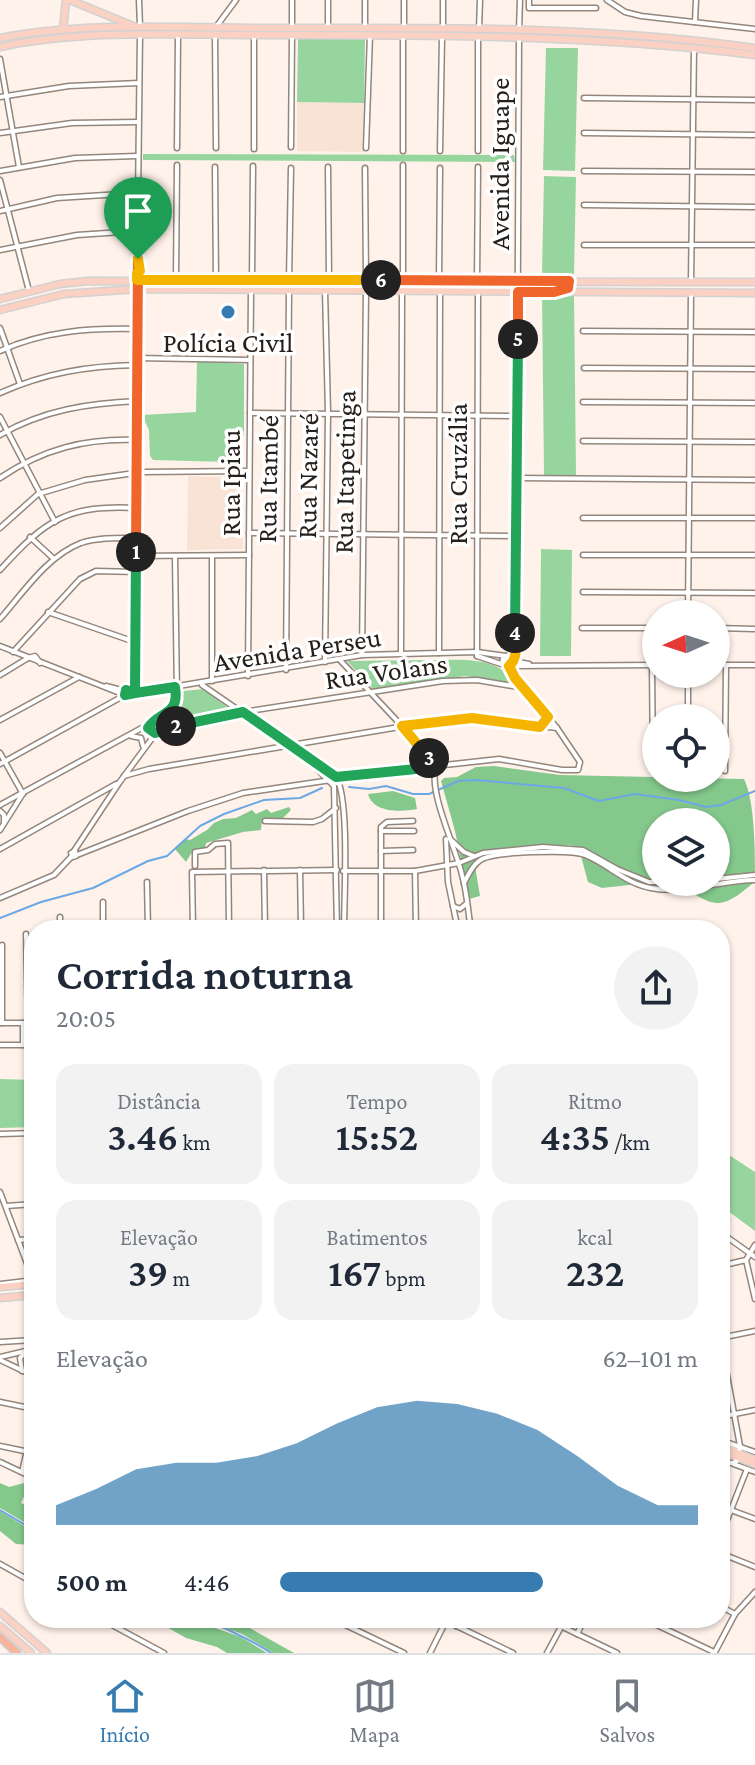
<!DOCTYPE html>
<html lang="pt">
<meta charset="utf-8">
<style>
:root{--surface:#fff;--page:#f2f2f3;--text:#1f2937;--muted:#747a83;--line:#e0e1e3;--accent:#367cb1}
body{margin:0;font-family:"Crimson Pro",serif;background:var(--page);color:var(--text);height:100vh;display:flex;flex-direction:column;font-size:30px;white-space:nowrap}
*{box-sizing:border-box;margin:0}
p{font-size:26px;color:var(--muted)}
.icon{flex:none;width:44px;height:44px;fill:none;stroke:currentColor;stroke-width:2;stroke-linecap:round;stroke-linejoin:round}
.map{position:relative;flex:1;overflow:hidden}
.details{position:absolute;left:24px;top:920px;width:706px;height:708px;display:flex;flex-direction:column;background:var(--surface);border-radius:32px;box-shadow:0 2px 6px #0004}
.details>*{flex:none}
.needle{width:52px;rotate:267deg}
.controls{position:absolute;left:642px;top:600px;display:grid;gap:16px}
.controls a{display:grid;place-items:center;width:88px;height:88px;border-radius:50%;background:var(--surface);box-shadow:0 2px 6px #0004;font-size:40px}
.pin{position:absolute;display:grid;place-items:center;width:68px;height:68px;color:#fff;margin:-82px -34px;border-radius:50% 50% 50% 0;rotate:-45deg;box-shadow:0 0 8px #0007}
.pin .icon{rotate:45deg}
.km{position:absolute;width:40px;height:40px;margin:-20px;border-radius:50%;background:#222;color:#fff;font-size:22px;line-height:40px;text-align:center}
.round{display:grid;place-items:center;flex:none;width:84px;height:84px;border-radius:42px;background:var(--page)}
.overview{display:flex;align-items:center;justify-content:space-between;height:136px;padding:0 32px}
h1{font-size:44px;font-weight:600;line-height:60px}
.stats{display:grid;grid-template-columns:repeat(3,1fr);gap:12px;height:136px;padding:8px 32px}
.stats div{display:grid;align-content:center;border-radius:20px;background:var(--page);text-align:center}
.stats b{font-size:40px;font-weight:600}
.stats small{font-size:22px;font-weight:400}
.stats p{font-size:22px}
.chart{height:224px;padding:16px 32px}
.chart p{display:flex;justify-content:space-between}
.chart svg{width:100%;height:144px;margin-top:8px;fill:var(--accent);opacity:.7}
ul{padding:0 32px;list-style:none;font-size:26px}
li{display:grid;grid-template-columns:128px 96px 1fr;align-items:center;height:60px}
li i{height:20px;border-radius:10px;background:var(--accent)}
.tab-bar{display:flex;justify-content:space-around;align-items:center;height:112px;border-top:2px solid var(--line);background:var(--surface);font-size:22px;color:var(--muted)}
.tab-bar a{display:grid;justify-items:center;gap:4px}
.tab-bar .active{color:var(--accent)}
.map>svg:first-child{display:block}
</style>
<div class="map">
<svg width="755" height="1653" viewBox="0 0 755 1653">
<rect width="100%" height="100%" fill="#fff2ea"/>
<g fill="#f9e3d4">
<polygon points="297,102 364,103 364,152 297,151"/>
<polygon points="188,476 242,478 243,549 187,550"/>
</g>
<g fill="#97d59e">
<polygon points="298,39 365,39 364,103 297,102"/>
<polygon points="546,48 578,48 575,171 543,170"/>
<polygon points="143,154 514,155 515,162 143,160"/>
<polygon points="544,176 576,177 574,275 542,274"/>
<polygon points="542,294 574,294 576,475 544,475"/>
<polygon points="197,361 244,364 244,436 228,436 228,462 153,460 150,456 149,430 142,415 196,412"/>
<polygon points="541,549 572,550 571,656 540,656"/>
<path d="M430 660C460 660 498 655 516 684L465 676 375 691 347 661Z"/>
<polygon points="203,689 234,712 177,720 174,713 182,700 183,691"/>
<polygon points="0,1079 34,1080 34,1127 0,1128"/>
<polygon points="720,1149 755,1172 755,1231 720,1205"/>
</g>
<g fill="#84c88c">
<path d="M494 766 560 775 744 779C755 801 755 852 755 881 710 923 710 894 665 882H716V822H656V882L602 888 588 882 581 856 574 846 569 845 495 852 477 857 475 866 480 896 469 899 455 831 441 781 444 778 457 777 476 767Z"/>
<path d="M393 791 415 798 417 809C400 812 373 813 368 794Z"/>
<polygon points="289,807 291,810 282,819 262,820 261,830 243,832 206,843 205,849 192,852 186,862 175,849 185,839 190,840 207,830 214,823 223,819 236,818 252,810 256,814 267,809 271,813"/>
<polygon points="26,1476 34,1480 34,1490 28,1488 21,1503 34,1509 34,1528 0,1508 0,1483 9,1487 24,1483"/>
<polygon points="0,1511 34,1532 34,1545 16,1544 0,1531"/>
<polygon points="151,1618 168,1618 188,1627 198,1622 241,1637 267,1653 227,1653 217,1647 186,1638"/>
<polygon points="183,1618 232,1618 294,1653 273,1653 242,1634 218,1625"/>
</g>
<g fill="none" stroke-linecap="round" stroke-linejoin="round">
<g stroke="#6ca8e5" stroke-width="2">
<polyline points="349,787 369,789 386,786 413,794 429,794 458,781 476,780 564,788 599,801 635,794 679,800 706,807 721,805 755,791"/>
<polyline points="0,918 41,902 93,888 148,861 167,856 200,826 224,814 264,800 300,798 322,788"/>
<polyline points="0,1510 34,1530"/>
<path d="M173 1618C186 1622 188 1619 199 1620 214 1621 258 1644 271 1653"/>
</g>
<defs>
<g id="minor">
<polyline points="139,0 140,26"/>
<polyline points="292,0 292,28"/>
<polyline points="365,0 365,27"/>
<polyline points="404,0 404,27"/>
<polyline points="443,0 443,27"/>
<polyline points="529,0 529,8 596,8"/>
<polyline points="607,0 625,12 641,16 755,29"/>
<polyline points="695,22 696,0"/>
<polyline points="216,27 236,0"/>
<polyline points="328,29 328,0"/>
<polyline points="479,29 480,0"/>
<polyline points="519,30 520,0"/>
<polyline points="215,35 216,148"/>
<polyline points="403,36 403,151"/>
<polyline points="478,38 478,151"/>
<polyline points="0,59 19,167"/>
<polyline points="0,97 69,86 139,83"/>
<polyline points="584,98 755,100"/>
<polyline points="0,133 72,123 138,122"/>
<polyline points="584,133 755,135"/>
<polyline points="291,147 292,35"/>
<polyline points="177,148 178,36"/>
<polyline points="366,148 370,35"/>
<polyline points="254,149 254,35"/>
<polyline points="440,151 442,37"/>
<polyline points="403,165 403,281"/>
<polyline points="215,167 216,281"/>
<polyline points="328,167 329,280"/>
<polyline points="365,168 366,280"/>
<polyline points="0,171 75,158 137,156"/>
<polyline points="584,171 755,172"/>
<polyline points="0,180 29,291"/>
<polyline points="584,205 755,207"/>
<polyline points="0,211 57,198 137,193"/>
<polyline points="584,245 755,245"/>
<polyline points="0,250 77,235 137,231"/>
<polyline points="176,280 177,165"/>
<polyline points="252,280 253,166"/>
<polyline points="289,280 291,168"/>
<polyline points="439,281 440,168"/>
<polyline points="477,281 478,167"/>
<polyline points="137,282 140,34"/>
<polyline points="691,282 694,48"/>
<polyline points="0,328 20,384"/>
<polyline points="583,331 755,332"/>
<path d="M0 351C44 331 89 328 136 329"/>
<polyline points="136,358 250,360"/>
<polyline points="584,368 755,369"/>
<path d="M0 393C45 373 87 366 136 365"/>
<polyline points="134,401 135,370"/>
<polyline points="583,402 755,403"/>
<polyline points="250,413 516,416"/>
<polyline points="0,417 55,522"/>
<path d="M0 435C43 410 89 403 138 401"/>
<polyline points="583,441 755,442"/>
<path d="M0 478C43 449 85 438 137 440"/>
<polyline points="516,478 755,480"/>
<polyline points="583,518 755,518"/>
<polyline points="0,528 38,494 85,480 142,472 249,471"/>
<polyline points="249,533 515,536"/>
<polyline points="30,537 54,559"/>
<polyline points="583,555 755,555"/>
<polyline points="136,556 249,555"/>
<polyline points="212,556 212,681"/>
<path d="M0 570C45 520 68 504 138 508"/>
<polyline points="583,592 755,593"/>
<polyline points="48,612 135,642"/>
<polyline points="688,614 691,293"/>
<path d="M0 619C23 593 47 556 81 543 99 537 119 538 137 538"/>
<polyline points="582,628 656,628"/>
<polyline points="716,628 755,629"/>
<polyline points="0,646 125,695 362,655 477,652 506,656"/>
<polyline points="13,652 80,579 96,571 136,572"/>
<polyline points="401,653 402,292"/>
<polyline points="439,653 440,291"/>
<polyline points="362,655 366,290"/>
<circle cx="508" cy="661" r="5.5"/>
<polyline points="477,656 478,292"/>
<polyline points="477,656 504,665"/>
<polyline points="28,658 35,656 40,663"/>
<polyline points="339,659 402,726 436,767"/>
<polyline points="513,660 516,648 519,38"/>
<polyline points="513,661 529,664"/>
<polyline points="325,662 328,413 325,290"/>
<polyline points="652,665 653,771"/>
<polyline points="716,665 755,665"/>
<polyline points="511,666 656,665"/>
<polyline points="286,670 289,290"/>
<polyline points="688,674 688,718"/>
<polyline points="0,675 28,658"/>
<polyline points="248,676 251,290"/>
<polyline points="202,685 336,777"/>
<polyline points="106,686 129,692"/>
<polyline points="135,693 138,290"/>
<polyline points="0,720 79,677"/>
<polyline points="154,722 169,712"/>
<polyline points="160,727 171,711 177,696 175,556"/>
<polyline points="159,730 243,712 443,681 477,680 524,688"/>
<polyline points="149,731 148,726 153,722 157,723 160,727"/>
<polyline points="131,736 141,738 143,746"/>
<polyline points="0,753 23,794"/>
<polyline points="309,761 334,786 337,930"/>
<polyline points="0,764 125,695 126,690"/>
<path d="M436 767C428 792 456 848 462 875 467 892 468 912 471 930"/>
<polyline points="725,771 726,665"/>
<polyline points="124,776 149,769 447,719 472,718 557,728"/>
<polyline points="336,777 499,759 562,770 578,770 580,762 557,728 515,678 509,666"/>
<path d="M336 777C350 798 344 900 344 930"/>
<polyline points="0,805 149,724"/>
<polyline points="0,811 4,815 4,822"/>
<polyline points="265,821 313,822 322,819 336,808"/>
<polyline points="0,830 22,795"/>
<polyline points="381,831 414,831"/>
<polyline points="446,839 448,882 458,930"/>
<polyline points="450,839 464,852 474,856"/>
<polyline points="0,849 116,784"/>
<polyline points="74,851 119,783 156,733"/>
<polygon points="75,851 76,856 73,857 71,853"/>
<polyline points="381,851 413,850"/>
<polyline points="77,855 188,811 243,793 331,780"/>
<polyline points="195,866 195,852 208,850 215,844 228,843 229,928"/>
<polyline points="264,870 265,928"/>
<polyline points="300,870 301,928"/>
<polyline points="343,871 415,871 459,863 483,853 543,847 583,850 617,869 649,882 691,882"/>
<polyline points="415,871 416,930"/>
<polyline points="716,879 755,875"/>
<polyline points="147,882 148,930"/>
<path d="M464 883C468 875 473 864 482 859 496 852 570 849 585 855 608 864 626 884 651 888 685 895 721 880 755 880"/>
<polyline points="0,898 54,875 72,856"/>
<polyline points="103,902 103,930"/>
<polyline points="453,906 460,909 466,904"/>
<polyline points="60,917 60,930"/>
<polyline points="193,929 337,928"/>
<polyline points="344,929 453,929"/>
<polyline points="193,930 192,872 337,870"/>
<polyline points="381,930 381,827 387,822 413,821"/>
<polyline points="2,945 2,1023"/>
<polyline points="0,1023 28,1023 26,934"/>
<polyline points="23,1023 23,1045"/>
<polyline points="0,1045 34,1045"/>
<polyline points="0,1134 34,1133"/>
<polyline points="0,1192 34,1282"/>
<polyline points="6,1206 34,1204"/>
<polyline points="720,1232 755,1257"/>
<polyline points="18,1240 34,1239"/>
<polyline points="746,1260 755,1299"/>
<polyline points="720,1266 746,1260 755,1245"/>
<polyline points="1,1284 34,1280"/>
<polyline points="720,1337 740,1446 737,1461 732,1463"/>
<polyline points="720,1338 755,1331"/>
<polyline points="0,1342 34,1340"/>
<polyline points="0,1357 34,1349"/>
<polyline points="0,1360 34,1376"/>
<polyline points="22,1371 20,1358 26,1352"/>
<polyline points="0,1402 34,1409"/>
<polyline points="720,1417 755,1410"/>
<polyline points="720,1440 755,1452"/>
<polyline points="0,1446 34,1453"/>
<polyline points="720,1459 755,1472"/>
<polyline points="0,1462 34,1478"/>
<polyline points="22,1472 34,1420"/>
<polyline points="720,1506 755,1519"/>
<polyline points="720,1538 747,1469"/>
<polyline points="720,1553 755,1567"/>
<polyline points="0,1564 34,1583"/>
<polyline points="720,1606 735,1614"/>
<polyline points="99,1618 164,1653"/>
<polyline points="331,1618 404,1653"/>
<polyline points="440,1618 513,1653"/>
<polyline points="544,1618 617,1653"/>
<polyline points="642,1618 714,1652"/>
<polyline points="456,1626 460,1618"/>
<polyline points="577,1634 585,1618"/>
<polyline points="715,1652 735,1614 755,1592"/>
<polyline points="430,1653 446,1621"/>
<polyline points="547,1653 561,1627"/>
</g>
<g id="major">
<polyline points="70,0 133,26"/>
<polyline points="63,30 66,0"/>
<path d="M0 38C86 21 184 28 272 28 433 28 595 25 755 48"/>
<path d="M0 47C84 29 174 35 260 35 425 35 591 34 755 55"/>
<polyline points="0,299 60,284 88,281 755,282"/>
<polyline points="0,310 64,294 138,289 755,293"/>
<polyline points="0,1287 34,1284"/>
<polyline points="0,1298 34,1295"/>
<polyline points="720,1446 755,1460"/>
<polyline points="720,1450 755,1464"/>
<polyline points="0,1612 47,1653"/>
<polyline points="0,1626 31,1653"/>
</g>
<polyline id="highway" points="0,1637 17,1653"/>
</defs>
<use href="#minor" stroke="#93867c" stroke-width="7"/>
<use href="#major" stroke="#d3d2d2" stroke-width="9"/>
<use href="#highway" stroke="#d3d2d2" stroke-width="10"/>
<use href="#minor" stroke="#fff" stroke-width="4"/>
<use href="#major" stroke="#fbd1c3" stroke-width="6"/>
<use href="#highway" stroke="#f8b39b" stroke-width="7"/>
</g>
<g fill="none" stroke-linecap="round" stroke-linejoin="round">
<defs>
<polyline id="split-1" points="136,552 138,259"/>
<path id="split-2" d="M136 552 135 693 125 695 126 690 135 693 175 687C180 716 159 711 148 728L155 733 176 726"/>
<polyline id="split-3" points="176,726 243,712 336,777 436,767 429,758"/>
<path id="split-4" d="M429 758 402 726 472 718 540 727 548 717 515 678 509 666C518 659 516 645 515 633"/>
<polyline id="split-5" points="515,633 518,339"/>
<polyline id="split-6" points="381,280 569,281 568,288 554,292 518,292 518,339"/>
<polyline id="split-7" points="138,259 140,271 137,273 137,280 381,280"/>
</defs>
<use href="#split-1" stroke="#fff" stroke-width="16"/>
<use href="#split-2" stroke="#fff" stroke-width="16"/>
<use href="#split-3" stroke="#fff" stroke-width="16"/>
<use href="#split-4" stroke="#fff" stroke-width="16"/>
<use href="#split-5" stroke="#fff" stroke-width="16"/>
<use href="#split-6" stroke="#fff" stroke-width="16"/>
<use href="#split-7" stroke="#fff" stroke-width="16"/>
<use href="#split-1" stroke="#f0652b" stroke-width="10"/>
<use href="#split-2" stroke="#22a559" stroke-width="10"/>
<use href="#split-3" stroke="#22a559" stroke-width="10"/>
<use href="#split-4" stroke="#f5b400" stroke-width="10"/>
<use href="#split-5" stroke="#22a559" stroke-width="10"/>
<use href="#split-6" stroke="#f0652b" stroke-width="10"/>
<use href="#split-7" stroke="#f5b400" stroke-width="10"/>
</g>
<circle fill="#367cb1" stroke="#fff" stroke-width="3" cx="228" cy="312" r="8"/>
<g text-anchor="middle" stroke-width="7" stroke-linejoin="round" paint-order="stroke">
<g font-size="28" fill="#25201c" stroke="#fff">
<text transform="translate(499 164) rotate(-90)" y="10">Avenida Iguape</text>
<text transform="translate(344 472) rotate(-89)" y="10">Rua Itapetinga</text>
<text transform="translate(457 474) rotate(-90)" y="10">Rua Cruzália</text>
<text transform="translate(307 476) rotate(-89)" y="10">Rua Nazaré</text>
<text transform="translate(267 479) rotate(-89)" y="10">Rua Itambé</text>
<text transform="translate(230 483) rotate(-90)" y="10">Rua Ipiau</text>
<text transform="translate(297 649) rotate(-9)" y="10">Avenida Perseu</text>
<text transform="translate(386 671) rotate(-8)" y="10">Rua Volans</text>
</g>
<g font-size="28" fill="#25201c" stroke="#fff">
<text x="228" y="352">Polícia Civil</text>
</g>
</g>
</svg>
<div class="controls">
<a><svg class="needle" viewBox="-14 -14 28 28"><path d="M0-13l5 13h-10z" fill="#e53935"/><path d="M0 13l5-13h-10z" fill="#747a83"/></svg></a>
<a><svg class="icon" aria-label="locate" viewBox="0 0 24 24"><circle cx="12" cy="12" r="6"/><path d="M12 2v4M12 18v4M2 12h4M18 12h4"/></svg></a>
<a><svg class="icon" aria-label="layers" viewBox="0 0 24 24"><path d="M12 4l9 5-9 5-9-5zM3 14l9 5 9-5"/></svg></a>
</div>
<div class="pin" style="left:138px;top:259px;background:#1e9e55"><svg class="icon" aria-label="arrive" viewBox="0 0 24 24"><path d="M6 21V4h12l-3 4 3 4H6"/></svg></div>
<b class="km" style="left:136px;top:552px">1</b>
<b class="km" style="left:176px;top:726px">2</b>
<b class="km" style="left:429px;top:758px">3</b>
<b class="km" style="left:515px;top:633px">4</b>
<b class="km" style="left:518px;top:339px">5</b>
<b class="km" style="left:381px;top:280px">6</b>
<section class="details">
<div class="overview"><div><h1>Corrida noturna</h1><p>20:05</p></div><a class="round"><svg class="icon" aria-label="share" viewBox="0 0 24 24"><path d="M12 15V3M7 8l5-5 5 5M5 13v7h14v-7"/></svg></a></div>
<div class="stats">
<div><p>Distância</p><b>3.46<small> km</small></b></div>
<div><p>Tempo</p><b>15:52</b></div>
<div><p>Ritmo</p><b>4:35<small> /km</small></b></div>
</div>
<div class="stats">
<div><p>Elevação</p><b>39<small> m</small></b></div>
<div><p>Batimentos</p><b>167<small> bpm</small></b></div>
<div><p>kcal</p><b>232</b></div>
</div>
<div class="chart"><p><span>Elevação</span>62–101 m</p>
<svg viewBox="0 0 160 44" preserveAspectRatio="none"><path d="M0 44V38L10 33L20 27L30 25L40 25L50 23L60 19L70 13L80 8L90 6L100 7L110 10L120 15L130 23L140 32L150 38L160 38V44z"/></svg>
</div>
<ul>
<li><b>500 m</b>4:46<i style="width:63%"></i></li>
</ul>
</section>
</div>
<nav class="tab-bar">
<a class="active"><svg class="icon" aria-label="home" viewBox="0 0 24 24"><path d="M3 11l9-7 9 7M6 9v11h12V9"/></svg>Início</a>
<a><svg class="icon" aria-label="map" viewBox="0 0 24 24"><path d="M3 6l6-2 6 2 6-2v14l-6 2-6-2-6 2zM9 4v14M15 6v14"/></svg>Mapa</a>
<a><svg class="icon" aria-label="saved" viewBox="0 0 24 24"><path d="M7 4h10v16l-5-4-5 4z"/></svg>Salvos</a>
</nav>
